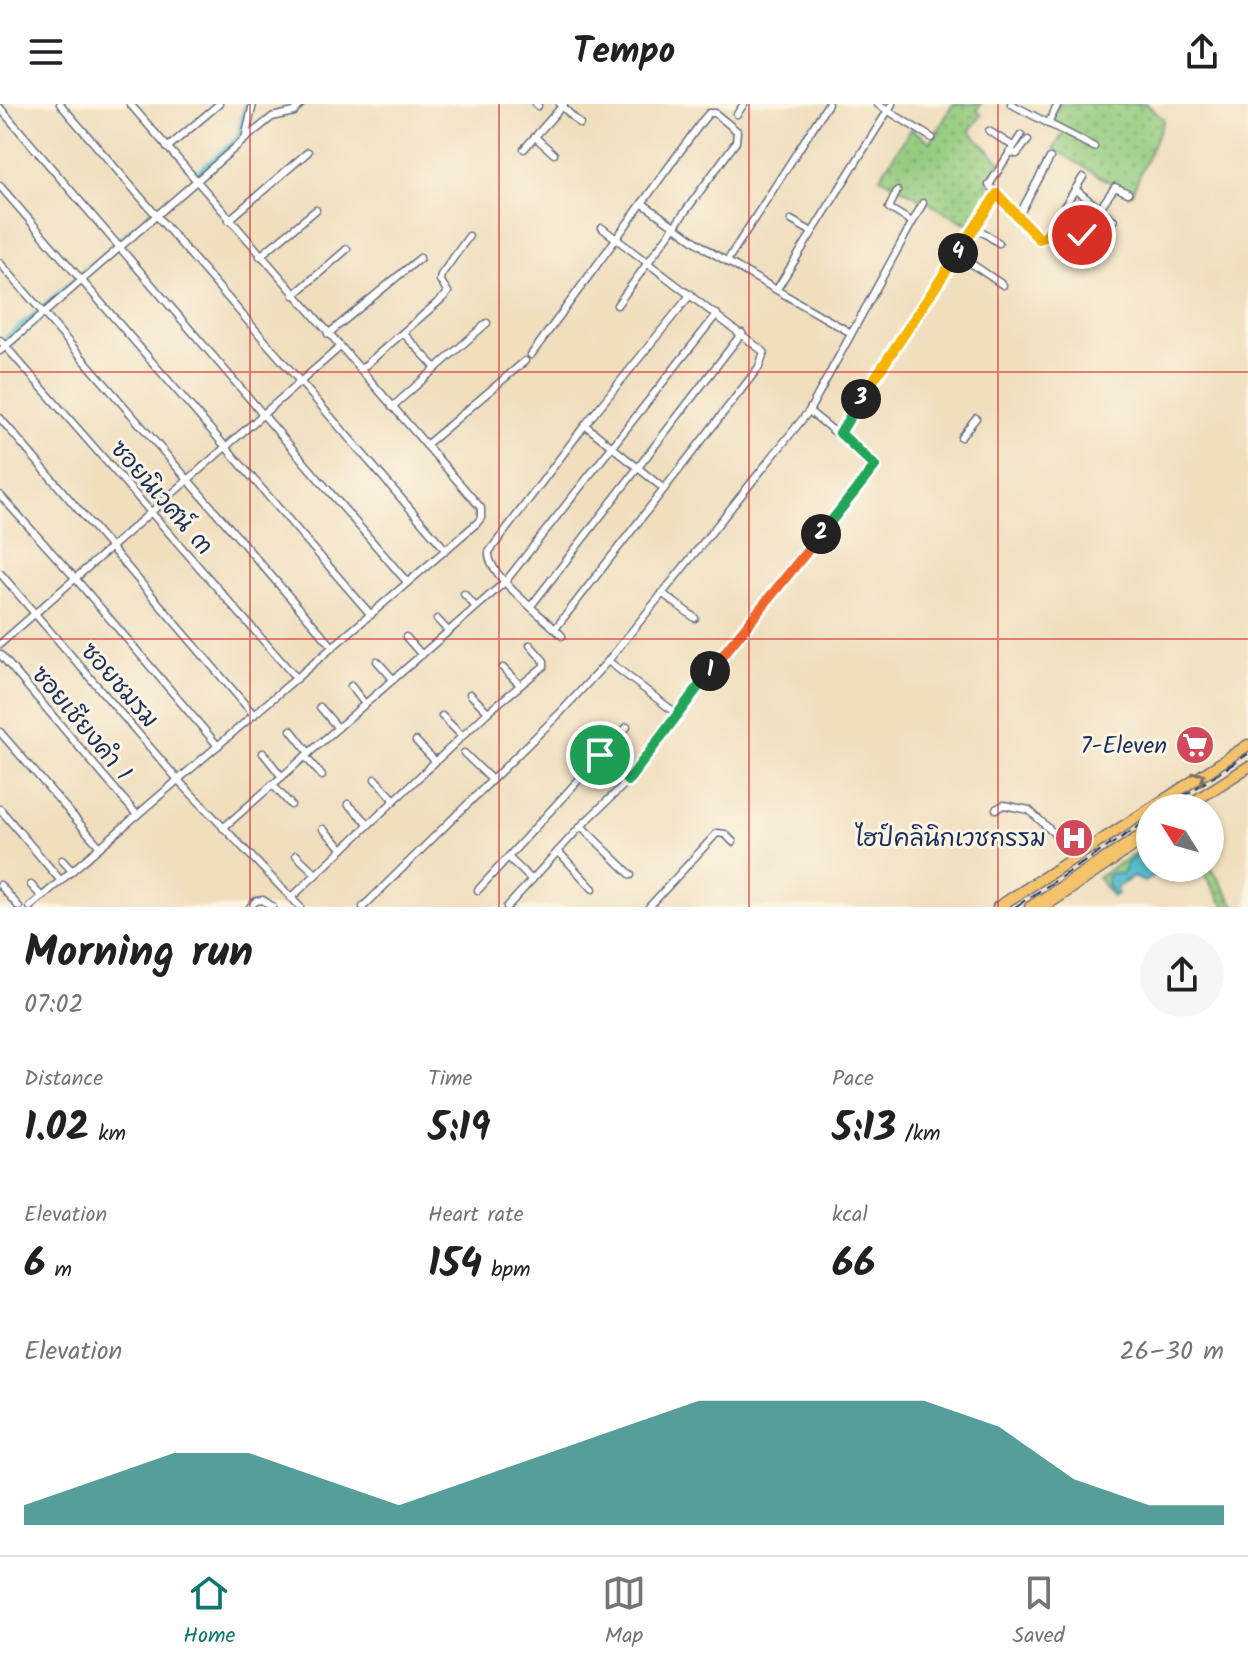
<!DOCTYPE html>
<meta charset="utf-8">
<style>
:root{--surface:#fff;--page:#f6f6f6;--text:#202124;--muted:#757577;--line:#e0e0e0;--accent:#0f766e}
body{margin:0;font-family:Kalam,"Playpen Sans Thai",sans-serif;background:var(--page);color:var(--text);height:100vh;display:flex;flex-direction:column;font-size:30px;white-space:nowrap}
*{box-sizing:border-box;margin:0}
p{font-size:26px;color:var(--muted)}
.icon{flex:none;width:44px;height:44px;fill:none;stroke:currentColor;stroke-width:2;stroke-linecap:round;stroke-linejoin:round}
.map{position:relative;height:803px;overflow:hidden}
.panel{display:flex;flex-direction:column;background:var(--surface);flex:1}
.panel>*{flex:none}
.needle{width:52px;rotate:307deg}
.controls{position:absolute;left:1136px;top:690px;display:grid;gap:16px}
.controls a{display:grid;place-items:center;width:88px;height:88px;border-radius:50%;background:var(--surface);box-shadow:0 2px 6px #0004;font-size:40px}
.pin{position:absolute;display:grid;place-items:center;width:68px;height:68px;color:#fff;margin:-34px;border:4px solid #fff;border-radius:50%;box-shadow:0 2px 8px #0007}
.km{position:absolute;width:40px;height:40px;margin:-20px;border-radius:50%;background:#222;color:#fff;font-size:22px;line-height:40px;text-align:center}
.round{display:grid;place-items:center;flex:none;width:84px;height:84px;border-radius:42px;background:var(--page)}
.summary{display:flex;align-items:center;justify-content:space-between;height:136px;padding:0 24px}
h1{font-size:44px;font-weight:700;line-height:60px}
.stats{display:grid;grid-template-columns:repeat(3,1fr);gap:12px;height:136px;padding:8px 24px}
.stats div{display:grid;align-content:center}
.stats b{font-size:40px;font-weight:700}
.stats small{font-size:22px;font-weight:400}
.stats p{font-size:22px}
.chart{height:224px;padding:16px 24px}
.chart p{display:flex;justify-content:space-between}
.chart svg{width:100%;height:144px;margin-top:8px;fill:var(--accent);opacity:.7}
header{display:flex;justify-content:space-between;align-items:center;height:104px;padding:0 24px;background:var(--surface);font-size:36px;font-weight:700}
.dock{display:flex;justify-content:space-around;align-items:center;height:112px;border-top:2px solid var(--line);background:var(--surface);font-size:22px;color:var(--muted)}
.dock a{display:grid;justify-items:center;gap:4px}
.dock .selected{color:var(--accent)}
.map>svg:first-child{display:block}
</style>
<header><svg class="icon" aria-label="menu" viewBox="0 0 24 24"><path d="M4 6h16M4 12h16M4 18h16"/></svg>Tempo<svg class="icon" aria-label="share" viewBox="0 0 24 24"><path d="M12 15V3M7 8l5-5 5 5M5 13v7h14v-7"/></svg></header>
<div class="map">
<svg width="1248" height="803" viewBox="0 0 1248 803">
<defs>
<pattern id="grass-dots" width="8" height="8" patternUnits="userSpaceOnUse" patternTransform="scale(2)"><rect width="8" height="8" fill="#93cb7e"/><path d="M2 2h.1M6 6h.1" fill="none" stroke="#77a56a" stroke-width="1.8" stroke-linecap="round"/></pattern>
<pattern id="water-ripples" width="26" height="14" patternUnits="userSpaceOnUse" patternTransform="scale(2)"><rect width="26" height="14" fill="#4fbacb"/><path d="M2 4q2-2 4 0t4 0M15 11q2-2 4 0t4 0" fill="none" stroke="#4198a8"/></pattern>
</defs>
<rect width="100%" height="100%" fill="#fcf5e5"/>
<filter id="ink" filterUnits="userSpaceOnUse"><feTurbulence type="fractalNoise" baseFrequency=".0125" numOctaves="2"/><feDisplacementMap in="SourceGraphic" scale="16" xChannelSelector="R" yChannelSelector="G"/><feConvolveMatrix kernelMatrix="1 2 1 2 8 2 1 2 1" color-interpolation-filters="sRGB"/></filter>
<filter id="wash" filterUnits="userSpaceOnUse"><feTurbulence type="fractalNoise" baseFrequency=".006" numOctaves="4" result="noise"/><feDisplacementMap in="SourceGraphic" scale="32" xChannelSelector="R" yChannelSelector="G"/><feGaussianBlur stdDeviation="1.8" result="paint"/><feColorMatrix in="noise" values="0 0 0 0 0 0 0 0 0 0 0 0 0 0 0 0 0 1.4 0 .05"/><feComposite in="paint" operator="in"/></filter>
<g filter="url(#wash)">
<rect width="100%" height="100%" fill="#f0debd"/>
<g fill="url(#grass-dots)" stroke="#577d6e" stroke-width="2">
<polygon points="953,0 981,0 977,7 982,11 969,27 1002,59 986,81 993,88 971,122 880,73 911,25 931,38"/>
<polygon points="1052,0 1147,0 1164,16 1131,91 1054,45 1064,27 1049,19 1057,3"/>
<polygon points="1210,762 1236,803 1225,803 1200,764"/>
</g>
<polygon fill="#93cb7e" stroke="#577d6e" stroke-width="2" points="1150,740 1150,764 1161,764 1163,766 1145,778 1133,773 1115,785 1118,789 1112,793 1098,773"/>
<polygon fill="url(#water-ripples)" stroke="#357494" stroke-width="2" points="1141,749 1155,771 1145,778 1133,773 1115,785 1118,789 1114,792 1107,781 1107,773 1111,769 1122,770 1127,759"/>
<g fill="none" stroke-linecap="round" stroke-linejoin="round">
<g stroke="#4fbacb" stroke-width="6">
<polyline points="197,70 239,34 246,0"/>
<polyline points="120,137 152,109"/>
<polyline points="80,171 114,143"/>
<polyline points="43,204 76,175"/>
<polyline points="6,235 39,207"/>
</g>
</g>
</g>
<g filter="url(#ink)">
<g fill="none" stroke-linecap="round" stroke-linejoin="round">
<defs>
<g id="minor">
<polyline points="60,0 445,445"/>
<polyline points="536,0 538,2"/>
<polyline points="560,0 580,20"/>
<polyline points="877,0 932,34"/>
<polyline points="1011,0 1094,43"/>
<polyline points="0,4 407,478"/>
<polyline points="737,10 744,0"/>
<polyline points="1048,20 1058,0"/>
<polyline points="989,27 1013,42"/>
<polyline points="1021,31 989,81 1039,135 1045,133 1083,73"/>
<polyline points="535,33 554,50"/>
<polyline points="245,35 253,0"/>
<polyline points="167,44 219,0"/>
<polyline points="524,45 564,0"/>
<polyline points="1009,48 1017,50 1028,36"/>
<polyline points="0,82 371,511"/>
<polyline points="1075,85 1114,116"/>
<polyline points="897,87 889,104 912,118"/>
<polyline points="642,99 709,147 851,229"/>
<polyline points="1100,104 1115,83 1128,89"/>
<polyline points="1059,112 1082,131"/>
<polyline points="1018,113 1050,54"/>
<polyline points="229,116 308,48"/>
<polyline points="791,116 812,128"/>
<polyline points="975,123 999,139"/>
<polyline points="957,150 1003,181"/>
<polyline points="260,152 316,106"/>
<polyline points="727,157 828,0"/>
<polyline points="0,159 333,543"/>
<polyline points="777,185 892,0"/>
<polyline points="294,191 347,145"/>
<polyline points="403,229 436,264"/>
<polyline points="328,230 420,154"/>
<polyline points="0,236 297,575"/>
<polyline points="0,247 245,35 272,13 294,8 301,0"/>
<polyline points="531,251 703,16 709,9 715,9 737,27 736,38 617,201"/>
<polyline points="360,266 445,192 448,188 440,176 441,171 469,132"/>
<polyline points="392,303 487,219"/>
<polyline points="0,314 254,611"/>
<polyline points="585,321 664,385"/>
<polyline points="840,329 997,90"/>
<polyline points="961,333 976,314"/>
<polyline points="426,341 525,257"/>
<polyline points="0,391 75,474 218,642"/>
<polyline points="0,469 179,677 300,803"/>
<polyline points="662,489 695,514"/>
<polyline points="464,490 476,503"/>
<polyline points="531,502 742,229"/>
<polyline points="437,515 448,527"/>
<polyline points="555,525 759,263 764,248 602,124"/>
<path d="M562 532C546 514 486 471 489 448L585 321 691 190"/>
<polyline points="406,533 422,551"/>
<polyline points="0,540 339,244"/>
<polyline points="0,550 137,711"/>
<polyline points="377,557 393,575"/>
<polyline points="608,557 677,610"/>
<polyline points="503,564 520,581"/>
<polyline points="351,582 365,600"/>
<polyline points="470,590 488,608"/>
<polyline points="320,603 338,624"/>
<polyline points="442,612 462,632"/>
<polyline points="291,626 309,649"/>
<polyline points="0,628 100,743"/>
<polyline points="416,637 435,657"/>
<polyline points="263,649 282,673"/>
<polyline points="464,649 492,676"/>
<polyline points="600,651 628,677"/>
<polyline points="305,652 322,672"/>
<polyline points="375,675 394,695"/>
<polyline points="273,681 291,701"/>
<polyline points="348,700 369,720"/>
<polyline points="0,705 61,777"/>
<polyline points="996,705 1004,701 1029,706 1077,751"/>
<polyline points="581,722 631,771"/>
<polyline points="223,724 505,478 717,210"/>
<polyline points="323,725 343,745"/>
<polyline points="558,747 593,785"/>
<polyline points="296,751 316,770"/>
<polyline points="509,754 532,776"/>
<polyline points="62,756 72,767"/>
<polyline points="0,781 19,803"/>
<polyline points="31,781 42,793"/>
<polyline points="478,786 627,623"/>
<polyline points="291,794 488,608 544,562 544,557 530,541"/>
<polyline points="30,803 477,419 481,414 481,404 130,0"/>
<polyline points="250,803 256,797 263,796 273,803"/>
<polyline points="363,803 560,609 608,557 809,307 923,99"/>
<polyline points="507,803 581,722 628,677 749,516 872,367 875,362 872,358 809,307"/>
<polyline points="649,803 717,729 725,730 733,738"/>
</g>
<g id="primary">
<polyline points="1152,704 1248,641"/>
<polyline points="1184,704 1248,663"/>
<polyline points="998,803 1150,705"/>
<polyline points="1030,803 1150,726"/>
<polyline points="1044,803 1132,743"/>
</g>
</defs>
<use href="#minor" stroke="#666c7f" stroke-width="9"/>
<use href="#primary" stroke="#666c7f" stroke-width="13"/>
<use href="#minor" stroke="#fff" stroke-width="6"/>
<use href="#primary" stroke="#f4c26a" stroke-width="10"/>
<g stroke="#1b2f5e" stroke-width="2" stroke-dasharray="12 6" stroke-linecap="butt">
<polyline points="1166,704 1248,650"/>
<polyline points="1015,803 1150,715"/>
</g>
</g>
<defs><path id="oneway-chevron" d="M-2-3.5L2.5 0L-2 3.5" fill="none" stroke-width="1.6" stroke-linecap="round" stroke-linejoin="round" transform="scale(2)"/></defs>
<use stroke="#7d7163" href="#oneway-chevron" transform="translate(1200 673) rotate(-33)"/>
</g>
<g fill="none" stroke-linecap="round" stroke-linejoin="round" filter="url(#ink)">
<defs>
<polyline id="split-1" points="600,651 628,677 710,567"/>
<polyline id="split-2" points="710,567 821,430"/>
<polyline id="split-3" points="821,430 875,362 840,329 861,295"/>
<polyline id="split-4" points="861,295 958,149"/>
<polyline id="split-5" points="958,149 997,90 1039,135 1045,133 1059,112 1082,131"/>
</defs>
<use href="#split-1" stroke="#fff" stroke-width="16"/>
<use href="#split-2" stroke="#fff" stroke-width="16"/>
<use href="#split-3" stroke="#fff" stroke-width="16"/>
<use href="#split-4" stroke="#fff" stroke-width="16"/>
<use href="#split-5" stroke="#fff" stroke-width="16"/>
<use href="#split-1" stroke="#22a559" stroke-width="10"/>
<use href="#split-2" stroke="#f0652b" stroke-width="10"/>
<use href="#split-3" stroke="#22a559" stroke-width="10"/>
<use href="#split-4" stroke="#f5b400" stroke-width="10"/>
<use href="#split-5" stroke="#f5b400" stroke-width="10"/>
</g>
<path fill="none" stroke="#d62828" stroke-width="2" stroke-opacity="0.55" d="M250 0V803M499 0V803M749 0V803M998 0V803M0 268H1248M0 535H1248"/>
<defs>
<symbol id="supermarket-disc" viewBox="-11 -11 22 22"><circle r="9.5" fill="#d1495b" stroke="#fcf5e5"/><path d="M-6-5.5h2.5l.6 2H6L4.5 2H-2.5L-4.4-4H-6ZM-1.5 3.2a1.3 1.3 0 1 0 .1 0ZM3 3.2a1.3 1.3 0 1 0 .1 0Z" fill="#fff"/></symbol>
<symbol id="hospital-disc" viewBox="-11 -11 22 22"><circle r="9.5" fill="#d1495b" stroke="#fcf5e5"/><path d="M-5-5h3v3.5h4V-5h3V5h-3V1.5h-4V5h-3Z" fill="#fff"/></symbol>
</defs>
<g fill-rule="evenodd">
<use href="#supermarket-disc" x="1173" y="619" width="44" height="44"/>
<use href="#hospital-disc" x="1052" y="712" width="44" height="44"/>
</g>
<g text-anchor="middle" stroke-width="6" stroke-linejoin="round" paint-order="stroke">
<g font-size="24" fill="#1b2f5e" stroke="#fcf5e5">
<text transform="translate(162 393) rotate(49)" y="8">ซอยนิเวศน์ ๓</text>
<text transform="translate(120 581) rotate(49)" y="8">ซอยชมรม</text>
<text transform="translate(82 619) rotate(50)" y="8">ซอยเชียงคำ 1</text>
</g>
<g font-size="24" fill="#1b2f5e" stroke="#fcf5e5" text-anchor="end">
<text x="1167" y="649">7-Eleven</text>
<text x="1046" y="742">ไฮป์คลินิกเวชกรรม</text>
</g>
</g>
</svg>
<div class="controls">
<a><svg class="needle" viewBox="-14 -14 28 28"><path d="M0-13l5 13h-10z" fill="#e53935"/><path d="M0 13l5-13h-10z" fill="#757577"/></svg></a>
</div>
<div class="pin" style="left:600px;top:651px;background:#1e9e55"><svg class="icon" aria-label="arrive" viewBox="0 0 24 24"><path d="M6 21V4h12l-3 4 3 4H6"/></svg></div>
<div class="pin" style="left:1082px;top:131px;background:#d93025"><svg class="icon" aria-label="check" viewBox="0 0 24 24"><path d="M5 12l5 5 9-10"/></svg></div>
<b class="km" style="left:710px;top:567px">1</b>
<b class="km" style="left:821px;top:430px">2</b>
<b class="km" style="left:861px;top:295px">3</b>
<b class="km" style="left:958px;top:149px">4</b>
</div>
<section class="panel">
<div class="summary"><div><h1>Morning run</h1><p>07:02</p></div><a class="round"><svg class="icon" aria-label="share" viewBox="0 0 24 24"><path d="M12 15V3M7 8l5-5 5 5M5 13v7h14v-7"/></svg></a></div>
<div class="stats">
<div><p>Distance</p><b>1.02<small> km</small></b></div>
<div><p>Time</p><b>5:19</b></div>
<div><p>Pace</p><b>5:13<small> /km</small></b></div>
</div>
<div class="stats">
<div><p>Elevation</p><b>6<small> m</small></b></div>
<div><p>Heart rate</p><b>154<small> bpm</small></b></div>
<div><p>kcal</p><b>66</b></div>
</div>
<div class="chart"><p><span>Elevation</span>26–30 m</p>
<svg viewBox="0 0 160 44" preserveAspectRatio="none"><path d="M0 44V38L10 30L20 22L30 22L40 30L50 38L60 30L70 22L80 14L90 6L100 6L110 6L120 6L130 14L140 30L150 38L160 38V44z"/></svg>
</div>
</section>
<nav class="dock">
<a class="selected"><svg class="icon" aria-label="home" viewBox="0 0 24 24"><path d="M3 11l9-7 9 7M6 9v11h12V9"/></svg>Home</a>
<a><svg class="icon" aria-label="map" viewBox="0 0 24 24"><path d="M3 6l6-2 6 2 6-2v14l-6 2-6-2-6 2zM9 4v14M15 6v14"/></svg>Map</a>
<a><svg class="icon" aria-label="saved" viewBox="0 0 24 24"><path d="M7 4h10v16l-5-4-5 4z"/></svg>Saved</a>
</nav>
